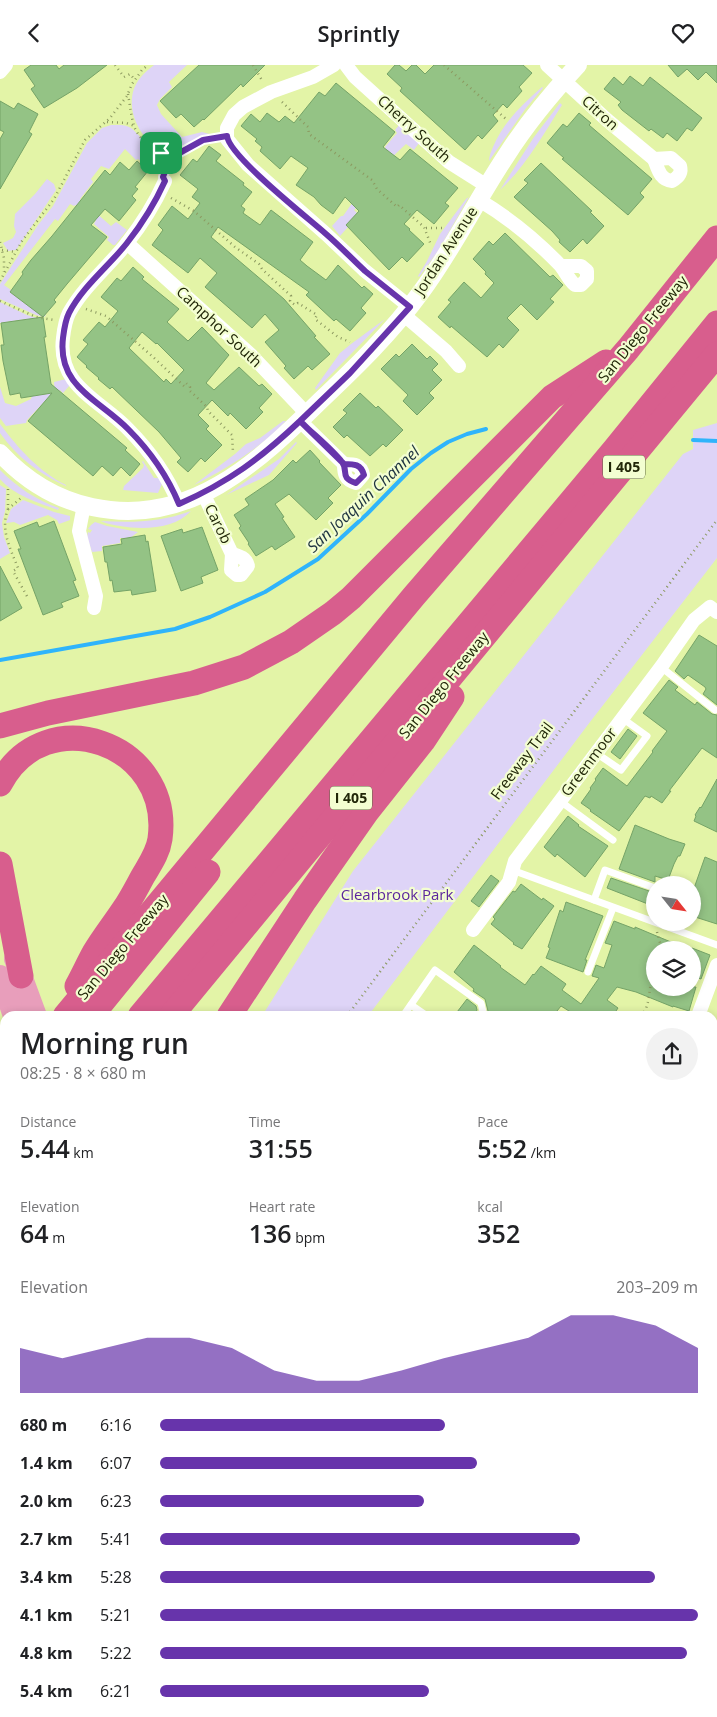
<!DOCTYPE html>
<meta charset="utf-8">
<style>
:root{--surface:#fff;--page:#f2f2f2;--text:#202124;--muted:#757577;--accent:#6734ab}
body{margin:0;font-family:"Open Sans",sans-serif;background:var(--page);color:var(--text);height:100vh;display:flex;flex-direction:column;font-size:19px;white-space:nowrap}
*{box-sizing:border-box;margin:0}
p{font-size:16px;color:var(--muted)}
.icon{flex:none;width:28px;height:28px;fill:none;stroke:currentColor;stroke-width:2;stroke-linecap:round;stroke-linejoin:round}
.map{position:relative;flex:1;overflow:hidden}
.side{position:absolute;left:0px;top:946px;width:718px;height:706px;display:flex;flex-direction:column;background:var(--surface);border-radius:15px 15px 0 0;box-shadow:0 2px 8px #0003}
.side>*{flex:none}
.needle{width:32px;rotate:120deg}
.controls{position:absolute;left:646px;top:811px;display:grid;gap:10px}
.controls a{display:grid;place-items:center;width:55px;height:55px;border-radius:50%;background:var(--surface);box-shadow:0 2px 8px #0003;font-size:25px}
.pin{position:absolute;display:grid;place-items:center;width:42px;height:42px;color:#fff;margin:-21px;border-radius:10px;box-shadow:0 2px 8px #0006}
.round{display:grid;place-items:center;flex:none;width:52px;height:52px;border-radius:26px;background:var(--page)}
.summary{display:flex;align-items:center;justify-content:space-between;height:85px;padding:0 20px}
h1{font-size:28px;font-weight:600;line-height:38px}
.stats{display:grid;grid-template-columns:repeat(3,1fr);gap:8px;height:85px;padding:5px 20px}
.stats div{display:grid;align-content:center}
.stats b{font-size:25px;font-weight:600}
.stats small{font-size:14px;font-weight:400}
.stats p{font-size:14px}
.chart{height:140px;padding:10px 20px}
.chart p{display:flex;justify-content:space-between}
.chart svg{width:100%;height:90px;margin-top:5px;fill:var(--accent);opacity:.7}
ul{padding:0 20px;list-style:none;font-size:16px}
li{display:grid;grid-template-columns:80px 60px 1fr;align-items:center;height:38px}
li i{height:12px;border-radius:6px;background:var(--accent)}
header{display:flex;justify-content:space-between;align-items:center;height:65px;padding:0 20px;background:var(--surface);font-size:22px;font-weight:600}
.map>svg:first-child{display:block}
</style>
<header><svg class="icon" aria-label="back" viewBox="0 0 24 24"><path d="M15 5l-7 7 7 7"/></svg>Sprintly<svg class="icon" aria-label="heart" viewBox="0 0 24 24"><path d="M12 20l-8-8c-3-5 5-10 8-4 3-6 11-1 8 4z"/></svg></header>
<div class="map">
<svg width="717" height="1652" viewBox="0 0 717 1652">
<rect width="100%" height="100%" fill="#e3f4a7"/>
<g fill="#ded4f7">
<path d="M154 0H187L169 17 172 22 160 34 157 40 161 49 182 72 202 67 217 71C210 73 202 75 195 79 188 82 179 90 171 90 165 90 159 85 154 81 139 69 128 47 133 27 136 15 145 7 154 0Z"/>
<path d="M542 22 543 23 526 43 489 96C489 91 491 87 493 82 504 56 522 40 542 22Z"/>
<path d="M560 38 562 40C543 70 526 101 500 125L534 72Z"/>
<polygon points="400,59 419,78 414,85 406,79 389,95 385,82 397,68 395,65"/>
<path d="M111 60C117 60 125 59 131 63 135 65 163 97 165 102L163 105 150 97 146 100 138 94 136 95 125 84 109 104 101 101 91 114 93 117 80 134 111 161 116 157 127 165 115 180H113L107 175 109 172 94 159 96 155 75 140 74 141 70 139 58 156 55 154 4 220 11 225 10 227 28 241 31 239 46 250 44 252 36 250 0 234V219L38 160 53 141 87 78 102 63Z"/>
<polygon points="47,114 54,119 56,125 16,185 8,186 3,178 13,173 16,167 14,161 15,149 35,129"/>
<polygon points="372,126 356,143 354,145 357,148 348,162 340,171 332,161 341,151 343,151 353,137"/>
<polygon points="469,132 438,186 419,212 418,211 427,196 440,169 466,134"/>
<polygon points="0,237 27,250 44,255 29,257 26,254 0,258"/>
<polygon points="385,254 316,325 315,323 340,288 351,279"/>
<polygon points="66,314 70,320 63,328 60,325 49,338 45,336 27,355 26,358 6,361 0,353 0,322 5,338 16,341 31,334 32,331 55,328 54,317"/>
<path d="M283 356H286C260 383 228 403 194 420L235 389 246 379 260 373Z"/>
<polygon points="717,358 717,493 590,657 368,951 262,951 353,806 683,389 693,384 693,365"/>
<path d="M0 359C18 383 39 407 66 420V421C39 409 17 392 0 368Z"/>
<polygon points="296,377 297,378 269,410 226,430 279,394"/>
<polygon points="143,396 154,413 160,413 162,419 158,428 123,425 124,421 143,403 144,400 142,397"/>
<path d="M0 405C16 421 37 436 59 443L58 445C37 437 15 431 0 414Z"/>
<polygon points="0,420 6,424 5,446 2,458 4,472 10,488 0,494"/>
<polygon points="23,435 54,447 70,451 70,455 59,459 57,455 48,450 20,460 14,457 6,458 11,444"/>
<path d="M191 446C175 464 143 465 120 461 114 460 107 459 101 456 133 458 161 457 191 446Z"/>
<polygon points="95,457 107,461 138,467 130,473 120,473 120,478 102,481 102,486 92,487 87,472 88,467 90,468 92,465 88,464 91,460"/>
</g>
<g fill="none" stroke-linecap="round" stroke-linejoin="round">
<g stroke="#2fb4fb" stroke-width="4">
<polyline points="693,375 717,376"/>
<polyline points="0,595 175,564 210,552 265,527 318,494 367,449 411,404 431,388 448,377 467,369 486,364"/>
</g>
</g>
<g fill="#94c385" stroke="#75a367" fill-rule="evenodd">
<polygon points="31,0 56,0 59,4 64,0 107,0 77,23 44,43 31,24 35,21 24,5"/>
<polygon points="199,0 265,0 243,22 241,19 204,55 203,54 194,62 181,49 176,53 160,36"/>
<polygon points="395,0 399,0 406,6 412,0 416,0 425,9 434,0 523,0 532,8 519,22 522,26 507,43 503,39 493,50 498,56 482,74 478,70 465,85 400,26 402,23 387,9"/>
<polygon points="668,0 717,0 717,18 706,7 698,15 687,4 678,12"/>
<polygon points="630,11 643,21 650,12 702,53 692,66 687,63 677,76 667,68 663,73 651,64 649,66 622,45 618,40 621,37 604,24 614,12 623,20"/>
<polygon points="336,18 395,67 383,82 400,95 410,84 458,123 445,138 449,141 434,159 417,145 404,159 410,164 409,165 424,179 407,197 402,192 389,205 346,160 359,146 345,132 333,149 321,140 314,132 296,120 308,103 291,91 280,104 260,86 262,82 255,76 257,74 241,61 251,49 260,57 267,48 279,57 285,51 294,58 319,27 325,31"/>
<polygon points="0,36 14,44 18,38 38,49 29,67 32,69 0,124 0,74 4,67 0,65"/>
<polygon points="579,48 591,58 589,60 652,114 640,128 644,132 628,150 562,94 564,93 547,78 563,59 567,62"/>
<polygon points="209,81 221,90 216,96 244,118 243,120 252,127 241,141 245,144 243,148 260,160 271,145 313,177 300,195 307,201 326,215 338,200 362,223 364,221 373,229 361,243 366,248 350,266 336,254 334,256 306,230 309,227 218,162 211,172 284,234 316,271 314,272 330,289 312,305 308,301 294,314 284,303 286,301 265,277 279,265 265,249 252,263 205,222 217,208 200,193 188,208 152,180 163,165 158,160 172,141 188,154 200,138 192,132 198,124 180,110 193,94 197,97"/>
<polygon points="137,96 148,106 135,122 138,124 132,131 136,135 119,156 105,144 91,160 107,172 67,219 54,235 56,237 43,252 46,272 44,272 51,319 127,383 125,385 140,399 130,411 121,402 113,411 102,401 93,411 28,356 52,328 21,333 20,328 10,330 3,296 1,280 4,280 1,258 43,252 10,227 23,209 22,207 31,195 52,171 105,105 110,110 120,97 129,105"/>
<polygon points="541,98 592,146 590,147 604,161 587,179 583,174 570,187 559,177 560,175 552,166 514,132 528,118 524,115"/>
<polygon points="505,168 550,212 553,210 563,220 550,234 554,237 537,255 521,239 507,253 519,265 503,283 499,279 487,292 451,261 450,263 438,252 451,237 448,235 464,217 481,233 494,218 485,209 486,207 473,194 489,176 493,180"/>
<path d="M133 202 144 212 142 214 179 244 167 257 188 276 202 262 229 290 206 318 214 325 239 302 259 321 262 319 272 329 259 343 263 347 246 364 230 348 228 351 212 335 198 350 209 361 206 364 222 380 205 397 201 393 188 407 177 397 181 393 159 367 112 322 110 324 98 314 99 313 86 302 87 301 77 292 88 279 83 275 99 257 105 262 118 246 101 232 117 213 121 216ZM142 267 156 279 157 278 184 305 171 319 166 314 164 317 129 283Z"/>
<polygon points="412,279 427,294 430,291 438,299 432,305 442,315 429,328 434,333 417,350 403,336 408,330 381,304 396,289 399,292"/>
<polygon points="360,328 376,343 378,341 403,365 386,382 383,379 370,391 347,370 344,373 333,362 347,348 343,345"/>
<polygon points="310,385 320,396 319,397 341,420 328,433 333,438 316,455 289,429 275,439 284,452 282,453 295,472 275,485 272,481 256,491 248,479 249,478 239,463 241,461 234,450 249,440 245,434 273,415 293,395 296,398"/>
<polygon points="54,456 76,515 73,516 79,531 61,538 63,542 43,550 18,484 21,484 14,466 37,457 39,462"/>
<polygon points="202,462 218,505 201,512 203,518 181,526 161,471 182,464 183,468"/>
<polygon points="145,470 146,477 148,476 156,526 132,530 131,525 114,527 112,515 110,516 107,497 105,497 103,482 122,479 121,474"/>
<polygon points="0,501 22,543 0,556"/>
<polygon points="699,570 717,581 717,640 703,629 706,624 705,622 688,610 684,614 675,606"/>
<polygon points="669,615 678,622 675,625 695,640 697,637 712,649 717,650 717,693 702,683 669,726 671,726 662,738 651,731 650,733 645,731 619,766 590,746 591,745 581,738 591,724 590,723 596,715 595,714 603,703 627,721 653,687 652,686 667,666 643,648"/>
<polygon points="628,664 637,671 620,694 611,687"/>
<polygon points="717,714 717,767 694,756 696,751 695,750 700,742 701,743"/>
<polygon points="568,751 579,760 578,761 608,781 585,812 557,789 555,792 544,782"/>
<polygon points="635,760 669,774 685,779 680,791 678,791 674,799 668,815 655,811 655,817 619,804"/>
<polygon points="705,792 717,797 717,859 692,851 692,829"/>
<polygon points="491,810 499,816 479,842 471,836"/>
<polygon points="611,813 655,828 653,841 607,823"/>
<polygon points="521,819 542,835 543,833 554,841 522,884 513,879 514,878 491,859 495,854 493,852 513,826 515,827"/>
<polygon points="566,837 603,851 585,895 587,895 583,907 546,893 550,883 548,882 560,845 563,847"/>
<polygon points="614,856 635,864 635,862 690,885 655,885 655,922 696,922 689,946 673,941 673,942 636,927 617,922 607,935 618,943 616,946 623,951 577,951 561,941 553,951 537,951 534,949 532,951 486,951 488,946 485,934 473,926 474,924 454,907 474,880 501,901 500,902 525,920 533,909 534,910 541,901 566,919 562,925 581,939 599,913 592,911 596,900 604,903 612,880 605,878"/>
<polygon points="692,883 710,890 701,914 692,911"/>
<polygon points="467,934 476,941 477,945 474,951 454,951"/>
</g>
<g fill="none" stroke-linecap="round" stroke-linejoin="round">
<g stroke="#8c9960" stroke-width="2.5" stroke-dasharray="1 4" stroke-linecap="butt">
<polyline points="115,0 124,12 130,9 135,15"/>
<polyline points="253,0 263,17"/>
<polyline points="444,0 506,54"/>
<path d="M128 29C130 40 131 51 134 61 140 77 158 89 174 91"/>
<polyline points="282,37 308,62 309,69 372,115 377,124 397,142 399,140 424,162 431,180"/>
<polyline points="107,57 126,58 135,61"/>
<polyline points="161,89 167,101"/>
<path d="M165 104C175 86 196 77 216 73"/>
<polyline points="171,133 194,146 235,182 259,199 262,204 291,231 290,236 295,240 298,238 317,250 315,254 338,272 350,277"/>
<polyline points="426,163 442,163"/>
<polyline points="0,177 4,193 4,207"/>
<polyline points="2,185 16,187"/>
<polyline points="0,216 22,176 54,134 85,75 110,53 127,31 132,19 142,5 148,0"/>
<polyline points="0,236 36,252 54,255"/>
<polyline points="86,244 106,251 152,291 184,321 186,318 190,322 189,325 207,342 208,346 232,370 233,387"/>
<polyline points="8,424 8,444 22,432"/>
<path d="M8 444C0 464 10 483 18 503L13 506 28 533"/>
<polyline points="657,867 662,885"/>
<polyline points="347,951 717,455"/>
<polyline points="568,951 570,948"/>
<path d="M641 951C652 940 647 921 655 907"/>
<polyline points="0,1488 5,1492"/>
<polyline points="224,1648 228,1652"/>
<polyline points="239,1648 248,1648"/>
</g>
<g stroke="#fff" stroke-width="7">
<polyline points="661,602 715,645"/>
<polyline points="596,688 621,705 647,671 622,653"/>
<polyline points="560,736 613,775"/>
<polyline points="512,805 717,880"/>
<polyline points="594,835 605,805 655,823"/>
<polyline points="588,907 613,843"/>
<polyline points="411,940 427,951"/>
<polyline points="403,951 435,905 481,938 483,947 479,951"/>
<polyline points="712,991 717,992"/>
<polyline points="712,1256 717,1224"/>
<polyline points="711,1648 712,1652"/>
<polyline points="652,1652 680,1648"/>
</g>
<g stroke="#fff" stroke-width="14">
<polyline points="334,0 313,12 271,27 243,42 234,50 227,63 227,74 248,100 326,169 364,205 410,242"/>
<polyline points="346,0 355,12 449,97 487,121"/>
<polyline points="547,0 607,55 654,94"/>
<polyline points="0,7 6,0"/>
<path d="M671 93 680 101C682 108 679 112 672 116 660 115 658 104 654 94Z"/>
<path d="M165 116C155 138 142 159 127 178 109 201 84 221 69 248 65 256 64 264 63 273 57 321 100 335 128 364 149 385 167 410 179 439"/>
<path d="M479 135C509 153 535 174 559 199 565 205 568 214 575 220H581L587 214V206L581 201H561"/>
<polyline points="127,178 251,290 307,349"/>
<polyline points="404,250 446,286 459,301"/>
<polyline points="300,356 344,399"/>
<path d="M344 399C354 399 361 399 363 410L356 418C345 415 344 409 344 399Z"/>
<polyline points="203,428 232,489"/>
<polyline points="84,440 79,466 96,531 94,543"/>
<path d="M232 489C240 491 246 493 248 501L241 510H237L231 505Z"/>
<polyline points="473,865 509,817 515,796 661,602 694,555 710,542 717,547"/>
<polyline points="698,951 717,900"/>
<polyline points="712,1174 717,1175"/>
<polyline points="0,1623 5,1624"/>
<polyline points="109,1648 117,1652"/>
<polyline points="434,1648 434,1652"/>
<polyline points="608,1648 609,1652"/>
</g>
<path stroke="#fff" stroke-width="18" d="M0 388C25 415 55 434 92 442 189 463 257 398 320 336 356 302 392 267 421 227 453 184 476 136 506 91 527 58 552 28 578 0"/>
<g stroke="#e89ebb" stroke-width="22">
<polyline points="15,894 36,951"/>
<polyline points="0,911 14,951"/>
<polyline points="272,1648 274,1652"/>
<polyline points="303,1648 305,1652"/>
</g>
<g stroke="#d85e8d" stroke-width="25">
<polyline points="0,661 48,648 194,618 244,602 291,577 333,548 351,533 552,332 606,297"/>
<path d="M0 719C45 633 173 678 160 774 158 788 150 799 143 811 137 822 131 834 124 844 114 859 103 873 94 888 88 899 83 910 77 921"/>
<polyline points="0,799 21,911"/>
<polyline points="65,951 414,531 628,284 717,173"/>
<polyline points="91,951 208,807"/>
<polyline points="140,951 614,385 717,258"/>
<polyline points="171,951 717,289"/>
<polyline points="229,951 305,835 366,748 423,676 452,632"/>
<polyline points="0,1032 5,1025"/>
<polyline points="0,1063 5,1057"/>
<polyline points="0,1119 5,1113"/>
<polyline points="0,1157 5,1151"/>
<polyline points="0,1190 5,1183"/>
<polyline points="0,1360 5,1363"/>
<polyline points="0,1403 5,1402"/>
</g>
</g>
<g fill="none" stroke-linecap="round" stroke-linejoin="round">
<defs>
<path id="route" d="M161 88 167 101 163 112 165 116C155 138 142 159 127 178 109 201 83 221 69 248 65 256 64 265 63 273 57 322 100 335 128 364 149 385 167 410 179 439 229 417 261 393 300 356L344 399C354 399 361 399 364 410L356 418C339 413 349 406 342 397 331 383 313 369 300 356L350 308 410 242C395 230 380 218 365 206 352 194 340 181 326 169 308 153 229 91 227 71L203 75 174 91 161 88"/>
</defs>
<use href="#route" stroke="#fff" stroke-width="10"/>
<use href="#route" stroke="#6734ab" stroke-width="6"/>
</g>
<g text-anchor="middle" stroke-width="4.5" stroke-linejoin="round" paint-order="stroke">
<g fill="#f3fed1" stroke="#606844" stroke-width="1">
<rect x="603" y="390.5" width="42" height="23" rx="4"/>
<rect x="330" y="721.5" width="42" height="23" rx="4"/>
</g>
<g font-size="14" font-weight="bold" fill="#212708">
<text x="624" y="407">I 405</text>
<text x="351" y="738">I 405</text>
</g>
<g font-size="15" fill="#212708" stroke="#f3fed1">
<text transform="translate(600 48) rotate(42)" y="5">Citron</text>
<text transform="translate(414 64) rotate(42)" y="5">Cherry South</text>
<text transform="translate(446 186) rotate(-57)" y="5">Jordan Avenue</text>
<text transform="translate(219 262) rotate(43)" y="5">Camphor South</text>
<text transform="translate(643 264) rotate(-51)" y="5">San Diego Freeway</text>
<text transform="translate(218 459) rotate(64)" y="5">Carob</text>
<text transform="translate(444 620) rotate(-51)" y="5">San Diego Freeway</text>
<text transform="translate(522 696) rotate(-53)" y="5">Freeway Trail</text>
<text transform="translate(589 697) rotate(-53)" y="5">Greenmoor</text>
<text transform="translate(123 882) rotate(-50)" y="5">San Diego Freeway</text>
</g>
<g font-size="15" fill="#5b269d" stroke="#f3fed1">
<text x="397" y="835">Clearbrook Park</text>
</g>
<g font-size="16" font-style="italic" fill="#1e3340" stroke="#f3fed1">
<text transform="translate(363 434) rotate(-43)" y="6">San Joaquin Channel</text>
</g>
</g>
</svg>
<div class="controls">
<a><svg class="needle" viewBox="-14 -14 28 28"><path d="M0-13l5 13h-10z" fill="#e53935"/><path d="M0 13l5-13h-10z" fill="#757577"/></svg></a>
<a><svg class="icon" aria-label="layers" viewBox="0 0 24 24"><path d="M12 4l9 5-9 5-9-5zM3 14l9 5 9-5"/></svg></a>
</div>
<div class="pin" style="left:161px;top:88px;background:#1e9e55"><svg class="icon" aria-label="arrive" viewBox="0 0 24 24"><path d="M6 21V4h12l-3 4 3 4H6"/></svg></div>
<section class="side">
<div class="summary"><div><h1>Morning run</h1><p>08:25 · 8 × 680 m</p></div><a class="round"><svg class="icon" aria-label="share" viewBox="0 0 24 24"><path d="M12 15V3M7 8l5-5 5 5M5 13v7h14v-7"/></svg></a></div>
<div class="stats">
<div><p>Distance</p><b>5.44<small> km</small></b></div>
<div><p>Time</p><b>31:55</b></div>
<div><p>Pace</p><b>5:52<small> /km</small></b></div>
</div>
<div class="stats">
<div><p>Elevation</p><b>64<small> m</small></b></div>
<div><p>Heart rate</p><b>136<small> bpm</small></b></div>
<div><p>kcal</p><b>352</b></div>
</div>
<div class="chart"><p><span>Elevation</span>203–209 m</p>
<svg viewBox="0 0 160 44" preserveAspectRatio="none"><path d="M0 44V22L10 27L20 22L30 17L40 17L50 22L60 33L70 38L80 38L90 33L100 27L110 22L120 17L130 6L140 6L150 11L160 22V44z"/></svg>
</div>
<ul>
<li><b>680 m</b>6:16<i style="width:53%"></i></li>
<li><b>1.4 km</b>6:07<i style="width:59%"></i></li>
<li><b>2.0 km</b>6:23<i style="width:49%"></i></li>
<li><b>2.7 km</b>5:41<i style="width:78%"></i></li>
<li><b>3.4 km</b>5:28<i style="width:92%"></i></li>
<li><b>4.1 km</b>5:21<i style="width:100%"></i></li>
<li><b>4.8 km</b>5:22<i style="width:98%"></i></li>
<li><b>5.4 km</b>6:21<i style="width:50%"></i></li>
</ul>
</section>
</div>
